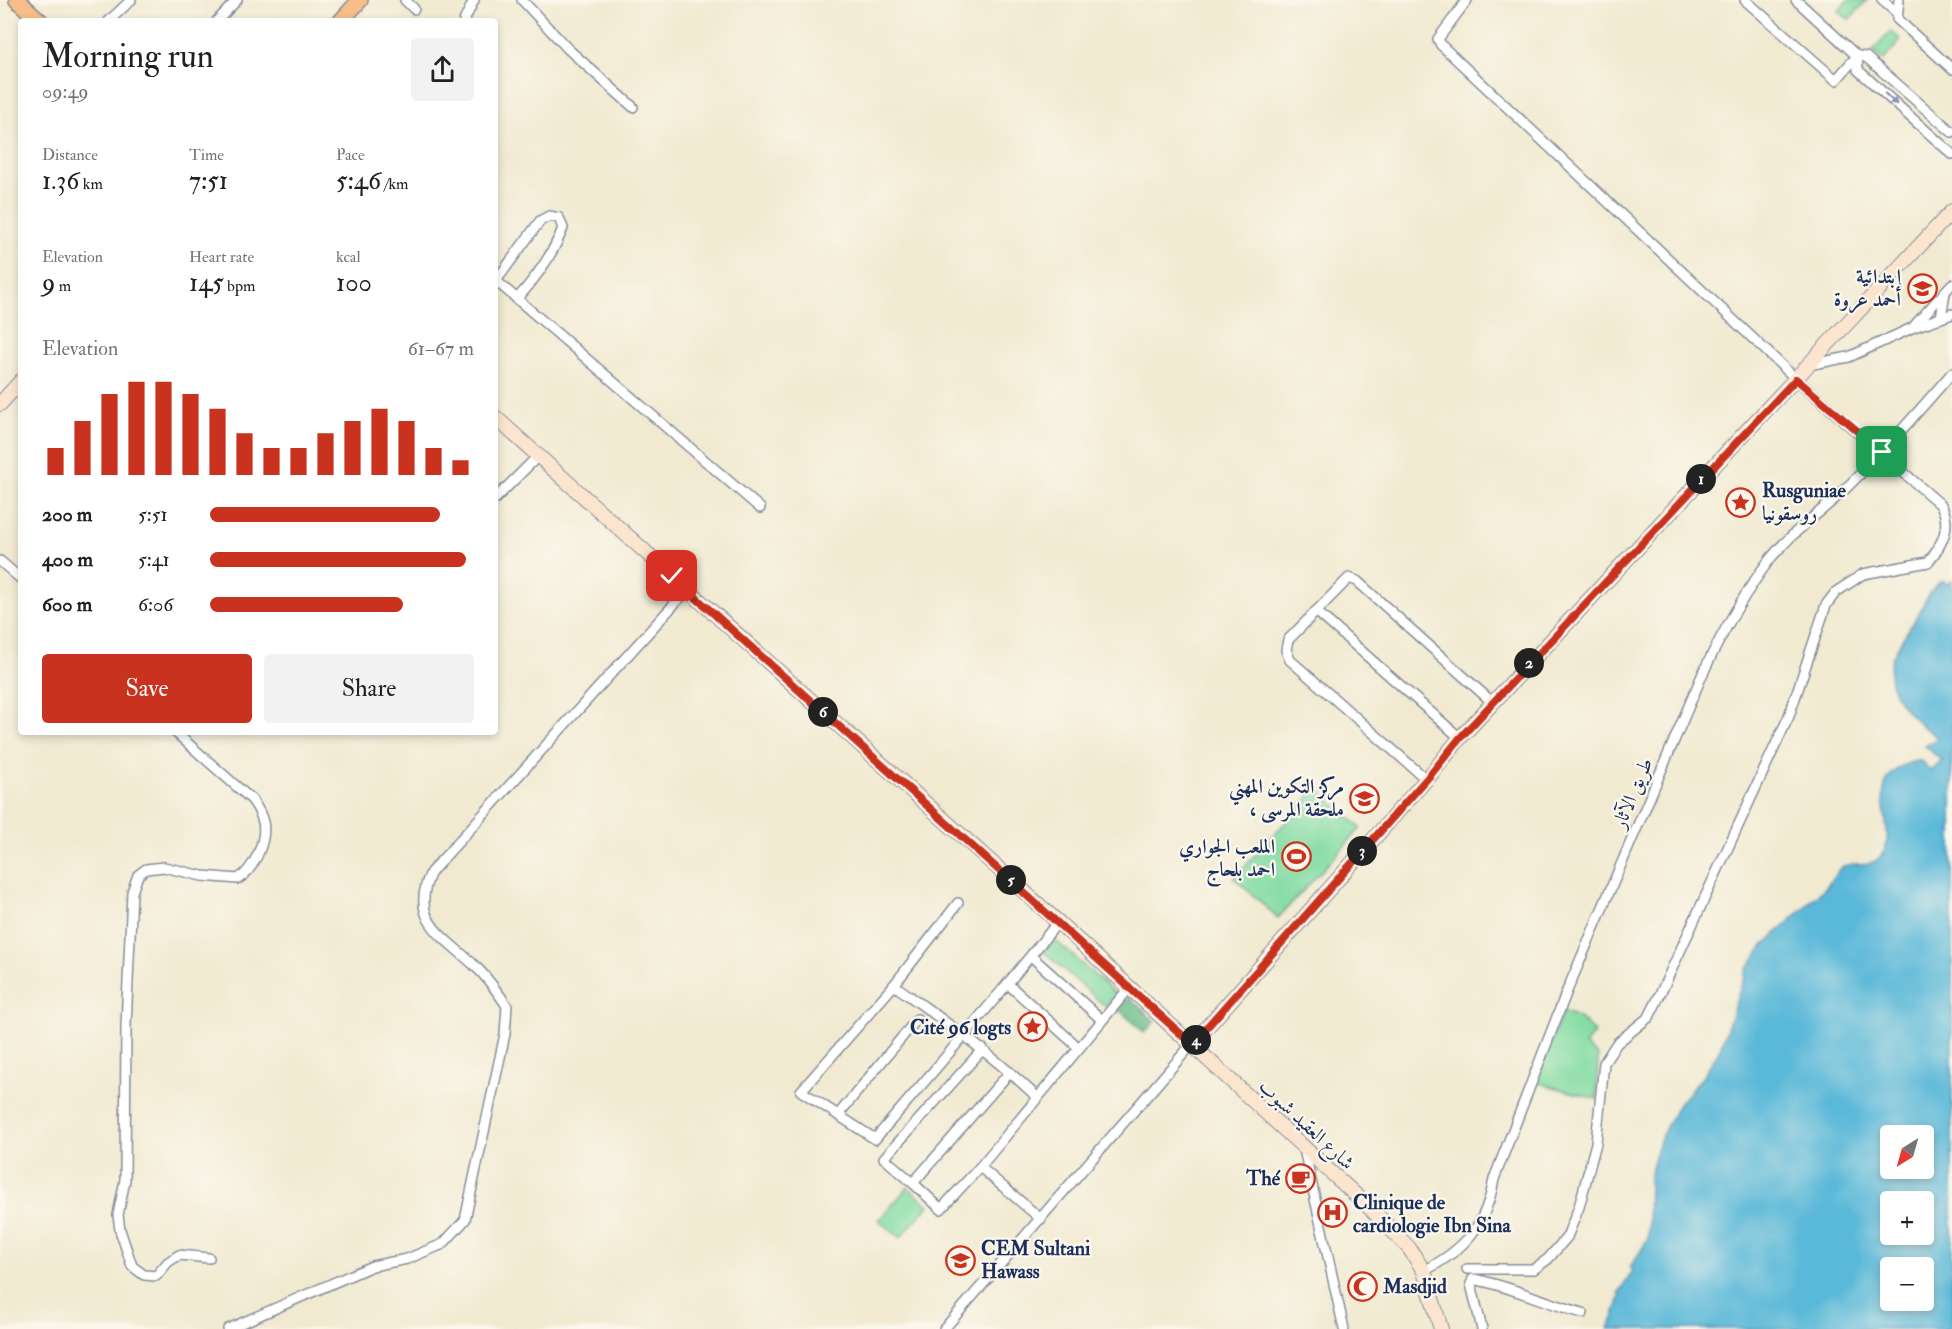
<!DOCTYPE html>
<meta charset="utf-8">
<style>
:root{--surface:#fff;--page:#f2f2f2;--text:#202124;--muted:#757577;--accent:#c8321e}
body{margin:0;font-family:"IM FELL Double Pica",Amiri,serif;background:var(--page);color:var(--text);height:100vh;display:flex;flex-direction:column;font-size:22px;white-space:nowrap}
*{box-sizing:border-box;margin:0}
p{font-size:20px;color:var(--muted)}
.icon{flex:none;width:33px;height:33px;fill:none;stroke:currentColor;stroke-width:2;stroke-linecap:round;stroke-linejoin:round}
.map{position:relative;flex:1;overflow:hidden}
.drawer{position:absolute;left:18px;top:18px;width:480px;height:717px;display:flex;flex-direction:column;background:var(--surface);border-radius:6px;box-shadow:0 3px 9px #0003}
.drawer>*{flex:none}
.needle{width:39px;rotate:217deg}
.tools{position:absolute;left:1880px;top:1125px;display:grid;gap:12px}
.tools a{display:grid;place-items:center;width:54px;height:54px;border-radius:6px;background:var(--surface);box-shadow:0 3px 9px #0003;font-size:30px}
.pin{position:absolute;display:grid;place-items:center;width:51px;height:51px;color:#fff;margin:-26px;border-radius:12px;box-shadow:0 3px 9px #0006}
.km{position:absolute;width:30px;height:30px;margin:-15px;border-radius:50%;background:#222;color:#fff;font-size:16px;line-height:30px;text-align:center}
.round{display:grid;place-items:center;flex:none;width:63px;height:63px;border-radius:6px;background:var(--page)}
.headline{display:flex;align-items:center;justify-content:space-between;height:102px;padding:0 24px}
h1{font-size:33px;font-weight:600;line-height:45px}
.stats{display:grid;grid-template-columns:repeat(3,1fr);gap:9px;height:102px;padding:6px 24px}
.stats div{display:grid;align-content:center}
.stats b{font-size:26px;font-weight:600}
.stats small{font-size:16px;font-weight:400}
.stats p{font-size:16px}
.chart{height:168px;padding:12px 24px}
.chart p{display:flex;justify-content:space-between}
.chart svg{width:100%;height:108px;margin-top:6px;stroke:var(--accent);stroke-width:6}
.button{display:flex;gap:12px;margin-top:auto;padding:12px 24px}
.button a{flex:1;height:69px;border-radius:6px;background:var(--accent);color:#fff;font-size:24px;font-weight:600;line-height:69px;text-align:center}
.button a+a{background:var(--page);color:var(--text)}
ul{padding:0 24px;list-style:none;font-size:20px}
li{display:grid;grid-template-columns:96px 72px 1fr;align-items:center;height:45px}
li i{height:15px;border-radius:8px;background:var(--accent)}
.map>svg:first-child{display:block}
</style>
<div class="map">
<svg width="1952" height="1329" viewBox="0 0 1952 1329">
<rect width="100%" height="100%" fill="#fbf7ec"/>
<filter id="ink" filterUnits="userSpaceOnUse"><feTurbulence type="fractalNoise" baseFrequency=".0167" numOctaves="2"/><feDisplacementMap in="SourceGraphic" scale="12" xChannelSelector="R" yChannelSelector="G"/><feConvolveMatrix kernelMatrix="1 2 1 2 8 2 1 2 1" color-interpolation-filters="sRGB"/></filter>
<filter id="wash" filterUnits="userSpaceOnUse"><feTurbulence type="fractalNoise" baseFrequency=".008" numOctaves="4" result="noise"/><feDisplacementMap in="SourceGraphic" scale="24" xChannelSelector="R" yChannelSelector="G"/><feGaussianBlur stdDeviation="1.35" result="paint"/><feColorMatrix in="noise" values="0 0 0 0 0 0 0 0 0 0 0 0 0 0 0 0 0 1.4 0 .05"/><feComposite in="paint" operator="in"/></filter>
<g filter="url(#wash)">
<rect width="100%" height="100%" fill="#f1ead1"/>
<g fill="#81dba1" stroke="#4e8580" stroke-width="1.5">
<polygon points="1848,0 1867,0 1849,20 1839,11"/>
<polygon points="1891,31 1901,40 1883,61 1873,51"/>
<polygon points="1317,788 1361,828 1278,918 1234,878"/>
<polygon points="1055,940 1117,995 1106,1007 1044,952"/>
<polygon points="1563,1011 1579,1018 1595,1032 1585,1045 1598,1056 1597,1099 1535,1082"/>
<polygon points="908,1187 929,1205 900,1238 879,1220"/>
</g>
<polygon fill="#68bb87" stroke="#427572" stroke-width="1.5" points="1129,997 1155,1021 1145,1033 1118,1009"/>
<path fill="#5ab8d8" stroke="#3a749b" stroke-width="1.5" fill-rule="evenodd" d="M1943 581 1948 584 1952 581V1329H1609L1621 1295 1619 1293 1633 1271 1630 1268 1648 1239 1649 1179 1659 1141 1677 1106 1704 1075 1720 1049 1747 969 1763 946 1827 886 1841 867C1852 861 1868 867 1877 860 1909 834 1849 776 1920 760L1931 771 1942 761 1925 746 1936 740V736C1911 720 1877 686 1895 652 1902 639 1911 626 1919 613 1925 602 1932 584 1943 581ZM1890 1136H1923V1168H1890ZM1890 1202H1923V1234H1890ZM1890 1268H1923V1300H1890Z"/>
</g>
<g filter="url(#ink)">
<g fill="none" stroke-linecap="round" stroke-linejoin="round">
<defs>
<g id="minor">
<polyline points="405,0 414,9"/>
<polyline points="522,0 568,49 633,107"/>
<path d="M1467 0 1438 39 1441 45 1796 379 1941 505C1952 525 1943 544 1928 562L1863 574 1836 592 1826 605 1789 716 1656 1003 1649 1017 1617 1043 1604 1063 1596 1143 1579 1207 1567 1237 1548 1259 1534 1269H1467"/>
<polyline points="1745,0 1836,80 1857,56"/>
<polyline points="1796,0 1857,56 1866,57 1952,132"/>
<polyline points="1882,0 1896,12"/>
<polyline points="1899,0 1897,19 1952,69"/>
<polyline points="109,21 131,0"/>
<polyline points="217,21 237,0"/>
<polyline points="464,21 474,0"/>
<polyline points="1857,56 1858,70 1952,154"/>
<polyline points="495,280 760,508"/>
<path d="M496 281 540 221 549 216 559 218 563 228C553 254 536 278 517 299"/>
<polyline points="1941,318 1945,292"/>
<polyline points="1915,325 1952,284"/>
<polyline points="1808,365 1849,357 1914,327 1952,314"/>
<polyline points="495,499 538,456"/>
<polyline points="0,561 21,579"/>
<polyline points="1316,611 1460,738"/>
<path d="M175 732 252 800C257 807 261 813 263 822 267 840 254 870 238 879L202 876 164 867 146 869 138 875 132 892 126 1026 125 1180 118 1215 120 1230 132 1266 144 1275 156 1276 168 1262 179 1255 209 1258"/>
<polyline points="1426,779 1290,660 1286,650 1288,640 1349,578 1357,581 1492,702"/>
<polyline points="1031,956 1102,1020"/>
<polyline points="1008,984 1079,1048"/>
<polyline points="894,985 958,903"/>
<polyline points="983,1049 884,1158 913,1183 1010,1072"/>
<path d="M1037 1097C993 1055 944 1021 894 985L801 1091 875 1139C937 1067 999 996 1058 922"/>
<polyline points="838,1115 917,1019"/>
<polyline points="1304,1149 1344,1329"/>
<polyline points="913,1183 941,1209 980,1167"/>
<polyline points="1041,1219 980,1167 1130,987"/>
<path d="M1424 1271C1465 1249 1486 1226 1494 1179L1567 991 1703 673C1722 633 1743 595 1770 559 1791 533 1816 516 1840 494 1880 456 1916 414 1952 373"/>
<path d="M228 1329 372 1266 407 1259 443 1244 465 1220 505 1034 507 1006C497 991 488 978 475 966 444 936 408 921 431 872L687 590"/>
<polyline points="944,1329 1192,1044"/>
<path d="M1482 1329 1471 1284 1473 1279C1510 1286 1546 1303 1583 1313"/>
</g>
<g id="secondary">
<polyline points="0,404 21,381"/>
<polyline points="495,417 1058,922 1371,1209 1409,1248 1424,1271 1441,1329"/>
<polyline points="1192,1044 1431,774 1460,738 1952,211"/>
</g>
<g id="primary">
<polyline points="17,0 40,21"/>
<polyline points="341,21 360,0"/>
</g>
</defs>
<use href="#minor" stroke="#868c98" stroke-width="12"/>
<use href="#secondary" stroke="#868c98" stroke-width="16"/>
<use href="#primary" stroke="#868c98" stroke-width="18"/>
<use href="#minor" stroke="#fff" stroke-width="9"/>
<use href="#secondary" stroke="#fce5cf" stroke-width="14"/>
<use href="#primary" stroke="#f8bd88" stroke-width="15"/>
</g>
<defs><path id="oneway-solid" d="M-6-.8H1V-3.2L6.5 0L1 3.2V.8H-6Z" transform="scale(1.5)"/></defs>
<use fill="#8d97ae" href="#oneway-solid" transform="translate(1891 99) rotate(42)"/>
</g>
<g fill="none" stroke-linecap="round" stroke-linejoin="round" filter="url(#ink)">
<defs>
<polyline id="route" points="672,576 1192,1044 1431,774 1460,738 1796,379 1882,452"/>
</defs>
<use href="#route" stroke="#fff" stroke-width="12"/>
<use href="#route" stroke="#c8321e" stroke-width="8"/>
</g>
<defs>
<symbol id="school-ring" viewBox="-11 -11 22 22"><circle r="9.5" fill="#fbf7ec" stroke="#c8321e" stroke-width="1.5"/><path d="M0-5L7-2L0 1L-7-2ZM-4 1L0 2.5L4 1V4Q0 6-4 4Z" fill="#c8321e"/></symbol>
<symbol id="sight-ring" viewBox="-11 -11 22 22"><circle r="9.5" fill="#fbf7ec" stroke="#c8321e" stroke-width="1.5"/><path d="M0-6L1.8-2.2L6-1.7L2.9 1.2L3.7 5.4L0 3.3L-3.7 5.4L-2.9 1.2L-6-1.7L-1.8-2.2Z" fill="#c8321e"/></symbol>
<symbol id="university-ring" viewBox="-11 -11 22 22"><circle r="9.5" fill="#fbf7ec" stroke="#c8321e" stroke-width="1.5"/><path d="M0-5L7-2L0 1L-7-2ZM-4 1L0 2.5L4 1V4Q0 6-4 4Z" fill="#c8321e"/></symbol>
<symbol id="stadium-ring" viewBox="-11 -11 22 22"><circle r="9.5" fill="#fbf7ec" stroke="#c8321e" stroke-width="1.5"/><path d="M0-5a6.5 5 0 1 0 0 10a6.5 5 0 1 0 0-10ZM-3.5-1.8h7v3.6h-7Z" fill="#c8321e"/></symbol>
<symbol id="cafe-ring" viewBox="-11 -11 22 22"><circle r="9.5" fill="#fbf7ec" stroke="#c8321e" stroke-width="1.5"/><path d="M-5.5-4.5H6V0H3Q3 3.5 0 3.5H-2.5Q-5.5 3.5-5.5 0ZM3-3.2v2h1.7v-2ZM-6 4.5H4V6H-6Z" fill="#c8321e"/></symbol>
<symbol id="hospital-ring" viewBox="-11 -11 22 22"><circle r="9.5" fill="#fbf7ec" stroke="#c8321e" stroke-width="1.5"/><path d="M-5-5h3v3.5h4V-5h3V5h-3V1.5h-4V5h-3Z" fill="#c8321e"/></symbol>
<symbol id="mosque-ring" viewBox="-11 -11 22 22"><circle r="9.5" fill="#fbf7ec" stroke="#c8321e" stroke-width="1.5"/><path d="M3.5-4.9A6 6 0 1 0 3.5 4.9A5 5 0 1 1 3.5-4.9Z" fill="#c8321e"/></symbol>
</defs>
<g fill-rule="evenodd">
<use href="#school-ring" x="1906" y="272" width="33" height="33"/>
<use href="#sight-ring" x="1724" y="486" width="33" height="33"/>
<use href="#university-ring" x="1348" y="782" width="33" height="33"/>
<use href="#stadium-ring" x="1280" y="840" width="33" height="33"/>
<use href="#sight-ring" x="1016" y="1010" width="33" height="33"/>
<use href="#cafe-ring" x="1284" y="1162" width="33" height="33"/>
<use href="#hospital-ring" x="1316" y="1196" width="33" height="33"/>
<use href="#school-ring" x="944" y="1244" width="33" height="33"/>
<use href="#mosque-ring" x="1346" y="1270" width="33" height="33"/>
</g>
<g text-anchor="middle" stroke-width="4.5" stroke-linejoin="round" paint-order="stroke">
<g font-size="20" font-weight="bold" fill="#1b2f5e" stroke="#fbf7ec" text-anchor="end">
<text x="1901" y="283">إبتدائية<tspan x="1901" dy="23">أحمد عروة</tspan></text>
<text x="1762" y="497" text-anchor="start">Rusguniae<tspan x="1762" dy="23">روسقونيا</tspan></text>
<text x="1344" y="793">مركز التكوين المهني<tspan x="1344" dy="23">، ملحقة المرسى</tspan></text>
<text x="1275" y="853">الملعب الجواري<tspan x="1275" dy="23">احمد بلحاج</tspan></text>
<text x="1011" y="1034">Cité 96 logts</text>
<text x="1280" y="1185">Thé</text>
<text x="1353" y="1209" text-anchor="start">Clinique de<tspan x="1353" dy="23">cardiologie Ibn Sina</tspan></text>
<text x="981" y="1255" text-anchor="start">CEM Sultani<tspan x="981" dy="23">Hawass</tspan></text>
<text x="1383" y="1293" text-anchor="start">Masdjid</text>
</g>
<g font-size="20" fill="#1b2f5e" stroke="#fbf7ec">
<text transform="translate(1632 793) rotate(-67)" y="7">طريق الآثار</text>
<text transform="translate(1307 1124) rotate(43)" y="7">شارع العقيد شبوب</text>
</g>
</g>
</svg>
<div class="tools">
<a><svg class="needle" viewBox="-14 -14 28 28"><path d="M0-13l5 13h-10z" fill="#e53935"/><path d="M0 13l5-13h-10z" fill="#757577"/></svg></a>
<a>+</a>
<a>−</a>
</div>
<div class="pin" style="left:1882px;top:452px;background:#1e9e55"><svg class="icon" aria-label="arrive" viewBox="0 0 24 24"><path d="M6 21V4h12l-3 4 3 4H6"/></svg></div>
<div class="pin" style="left:672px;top:576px;background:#d93025"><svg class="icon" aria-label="check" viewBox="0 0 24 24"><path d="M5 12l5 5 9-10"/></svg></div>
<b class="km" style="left:1701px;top:479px">1</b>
<b class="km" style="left:1529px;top:663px">2</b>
<b class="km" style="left:1362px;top:851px">3</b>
<b class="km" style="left:1196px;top:1040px">4</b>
<b class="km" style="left:1011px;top:880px">5</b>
<b class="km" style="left:823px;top:712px">6</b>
<section class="drawer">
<div class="headline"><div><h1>Morning run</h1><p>09:49</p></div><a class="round"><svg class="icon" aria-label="share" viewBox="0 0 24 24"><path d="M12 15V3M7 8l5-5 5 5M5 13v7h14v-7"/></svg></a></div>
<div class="stats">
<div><p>Distance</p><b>1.36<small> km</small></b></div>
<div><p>Time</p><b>7:51</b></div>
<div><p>Pace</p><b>5:46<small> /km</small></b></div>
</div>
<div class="stats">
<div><p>Elevation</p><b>9<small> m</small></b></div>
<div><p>Heart rate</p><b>145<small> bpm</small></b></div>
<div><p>kcal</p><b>100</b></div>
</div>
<div class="chart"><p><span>Elevation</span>61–67 m</p>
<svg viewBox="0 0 160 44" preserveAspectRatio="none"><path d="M5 44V33M15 44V22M25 44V11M35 44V6M45 44V6M55 44V11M65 44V17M75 44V27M85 44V33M95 44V33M105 44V27M115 44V22M125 44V17M135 44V22M145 44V33M155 44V38"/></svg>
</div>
<ul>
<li><b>200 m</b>5:51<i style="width:87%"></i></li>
<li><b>400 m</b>5:41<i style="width:97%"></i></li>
<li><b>600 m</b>6:06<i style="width:73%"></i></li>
</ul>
<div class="button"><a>Save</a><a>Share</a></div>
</section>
</div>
